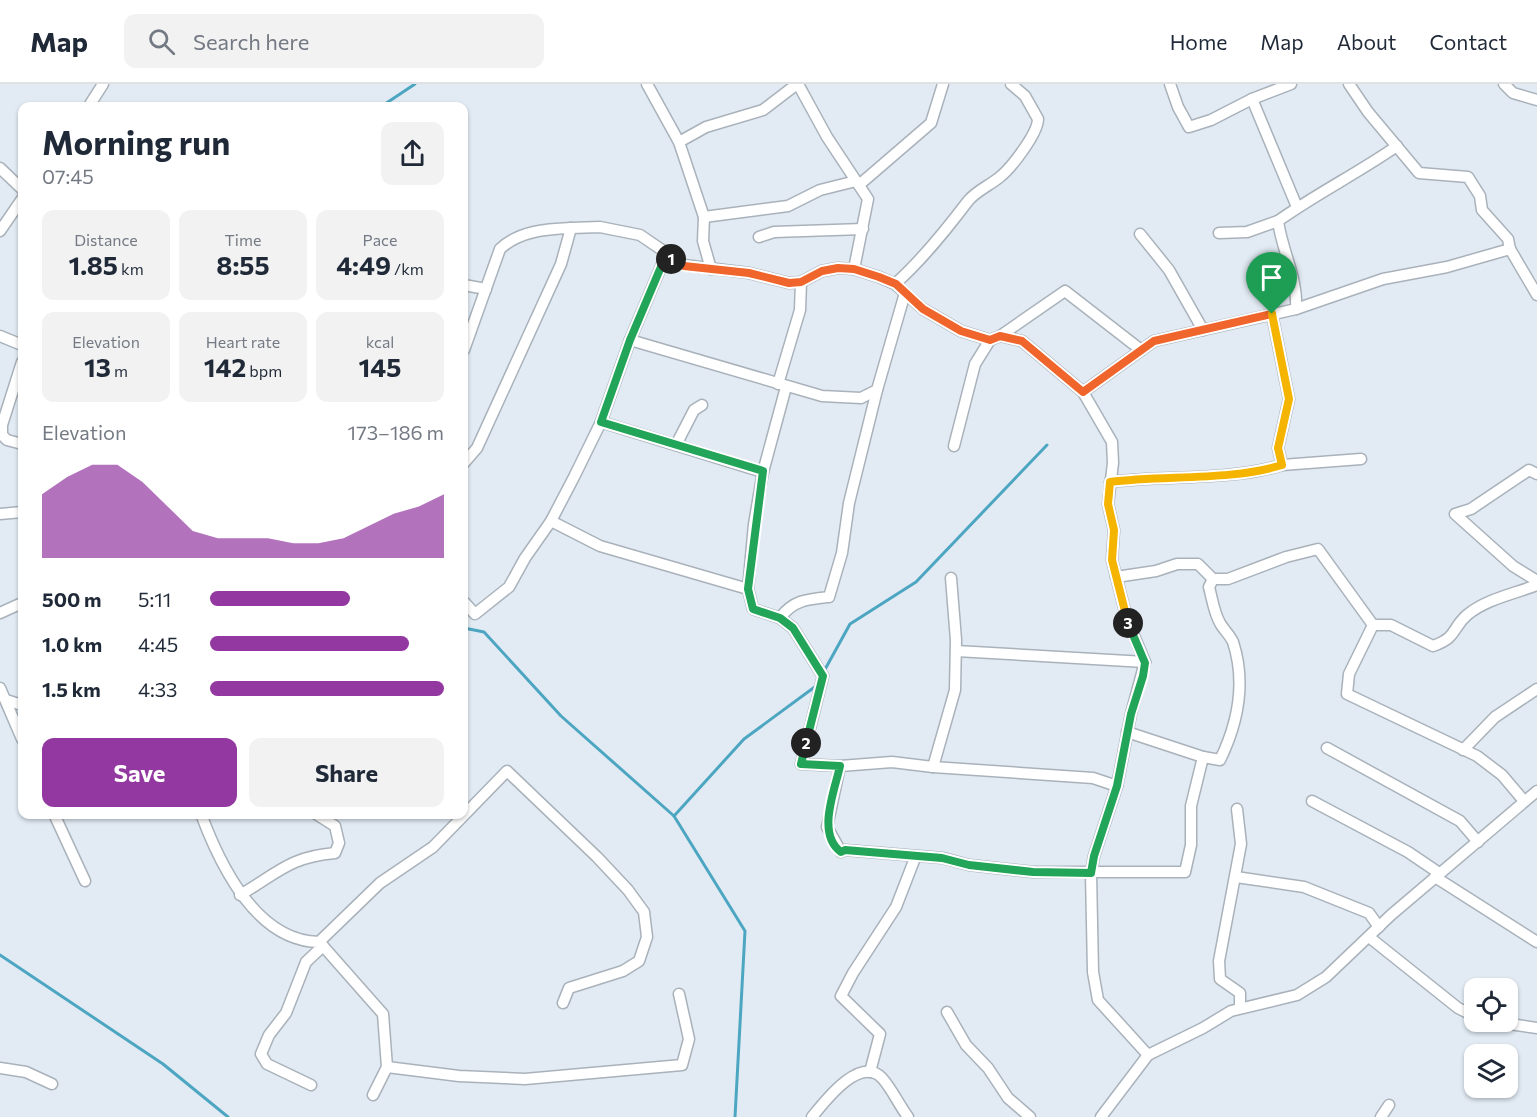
<!DOCTYPE html>
<meta charset="utf-8">
<style>
:root{--surface:#fff;--page:#f2f2f3;--text:#1f2937;--muted:#747a83;--line:#e0e1e3;--accent:#9337a1}
body{margin:0;font-family:Commissioner,sans-serif;background:var(--page);color:var(--text);height:100vh;display:flex;flex-direction:column;font-size:22px;white-space:nowrap}
*{box-sizing:border-box;margin:0}
p{font-size:20px;color:var(--muted)}
.icon{flex:none;width:33px;height:33px;fill:none;stroke:currentColor;stroke-width:2;stroke-linecap:round;stroke-linejoin:round}
.map{position:relative;flex:1;overflow:hidden}
.panel{position:absolute;left:18px;top:18px;width:450px;height:717px;display:flex;flex-direction:column;background:var(--surface);border-radius:12px;box-shadow:0 2px 4px #0004}
.panel>*{flex:none}
.buttons{position:absolute;left:1464px;top:894px;display:grid;gap:12px}
.buttons a{display:grid;place-items:center;width:54px;height:54px;border-radius:12px;background:var(--surface);box-shadow:0 2px 4px #0004;font-size:30px}
.pin{position:absolute;display:grid;place-items:center;width:51px;height:51px;color:#fff;margin:-62px -26px;border-radius:50% 50% 50% 0;rotate:-45deg;box-shadow:0 0 6px #0007}
.pin .icon{rotate:45deg}
.km{position:absolute;width:30px;height:30px;margin:-15px;border-radius:50%;background:#222;color:#fff;font-size:16px;line-height:30px;text-align:center}
.round{display:grid;place-items:center;flex:none;width:63px;height:63px;border-radius:12px;background:var(--page)}
.summary{display:flex;align-items:center;justify-content:space-between;height:102px;padding:0 24px}
h1{font-size:33px;font-weight:700;line-height:45px}
.figures{display:grid;grid-template-columns:repeat(3,1fr);gap:9px;height:102px;padding:6px 24px}
.figures div{display:grid;align-content:center;border-radius:12px;background:var(--page);text-align:center}
.figures b{font-size:26px;font-weight:700}
.figures small{font-size:16px;font-weight:400}
.figures p{font-size:16px}
.chart{height:168px;padding:12px 24px}
.chart p{display:flex;justify-content:space-between}
.chart svg{width:100%;height:108px;margin-top:6px;fill:var(--accent);opacity:.7}
.primary-button{display:flex;gap:12px;margin-top:auto;padding:12px 24px}
.primary-button a{flex:1;height:69px;border-radius:12px;background:var(--accent);color:#fff;font-size:24px;font-weight:700;line-height:69px;text-align:center}
.primary-button a+a{background:var(--page);color:var(--text)}
ul{padding:0 24px;list-style:none;font-size:20px}
li{display:grid;grid-template-columns:96px 72px 1fr;align-items:center;height:45px}
li i{height:15px;border-radius:8px;background:var(--accent)}
header{display:flex;align-items:center;gap:36px;box-sizing:border-box;height:84px;padding:0 30px;background:var(--surface);border-bottom:2px solid var(--line)}
header strong{font-size:28px}
nav{display:flex;gap:33px;margin-inline-start:auto;font-size:21px}
.search{width:420px;height:54px;background:var(--page);display:flex;align-items:center;gap:15px;box-sizing:border-box;padding:0 21px;border-radius:12px;color:var(--muted);font-size:22px}
.map>svg:first-child{display:block}
</style>
<header>
<strong>Map</strong>
<div class="search"><svg class="icon" aria-label="search" viewBox="0 0 24 24"><circle cx="10" cy="10" r="6"/><path d="M15 15l6 6"/></svg>Search here</div>
<nav><a>Home</a><a>Map</a><a>About</a><a>Contact</a></nav>
</header>
<div class="map">
<svg width="1537" height="1033" viewBox="0 0 1537 1033">
<rect width="100%" height="100%" fill="#e2ebf4"/>
<g fill="none" stroke-linecap="round" stroke-linejoin="round">
<g stroke="#4da6c1" stroke-width="3">
<polyline points="382,22 415,0"/>
<polyline points="464,544 484,548 561,632 674,732 745,847 735,1033"/>
<polyline points="823,589 850,540 916,498 1047,361"/>
<polyline points="674,732 744,655 816,602"/>
<polyline points="0,871 163,980 228,1033"/>
</g>
<defs>
<g id="minor">
<polyline points="647,0 679,58"/>
<polyline points="798,0 827,53 868,115 854,185"/>
<polyline points="1170,0 1178,23 1189,43 1211,36 1252,15 1297,123"/>
<polyline points="1349,0 1368,28 1419,89 1468,93 1480,112 1482,126 1508,155 1510,165"/>
<polyline points="1504,0 1513,9 1537,16"/>
<polyline points="1252,15 1291,0"/>
<polyline points="89,22 103,0"/>
<polyline points="0,84 22,105"/>
<polyline points="859,101 931,39 943,0"/>
<polyline points="704,133 788,122 820,106 856,97"/>
<polyline points="0,147 22,115"/>
<polyline points="1219,149 1247,148 1278,137"/>
<polyline points="1140,150 1169,186 1203,246"/>
<polyline points="759,153 774,148 863,145"/>
<polyline points="711,185 703,157 704,133 679,58 706,43 763,26 797,0"/>
<path d="M895 200C923 175 946 146 968 117 977 106 991 101 1001 92 1012 83 1038 49 1038 35L1025 12 1011 0"/>
<polyline points="464,201 486,205"/>
<polyline points="1296,225 1383,195 1447,183 1510,165 1537,211"/>
<polyline points="0,252 22,261"/>
<polyline points="1000,252 1065,207 1141,266"/>
<polyline points="630,256 822,312 861,314 877,306 905,209"/>
<path d="M464 266 500 165C519 147 546 145 571 144"/>
<polyline points="22,278 2,341 2,351 7,356 22,360"/>
<polyline points="778,300 800,226 801,198"/>
<polyline points="786,303 763,388 754,440 748,505 753,525 780,534 793,544 823,592 801,680 840,682 892,678 933,683"/>
<path d="M1083 308 1154 257 1296 225C1298 194 1282 167 1278 137 1316 110 1358 89 1397 62"/>
<polyline points="601,338 763,388"/>
<polyline points="677,359 694,326 702,321"/>
<polyline points="954,362 975,280 990,256"/>
<polyline points="464,379 477,364 561,180 571,144 600,143 640,151 684,181 749,189 789,199 801,198 822,187 838,184 854,185 879,193 895,200 923,225 961,247 990,256 1000,252 1022,257 1083,308 1112,358 1113,379 1108,420 1114,446 1112,476 1127,535 1145,578 1131,630 1117,702 1094,772 1091,789 1093,888 1098,916 1148,971"/>
<polyline points="1282,381 1361,375"/>
<polyline points="1537,390 1529,386 1471,425 1455,430 1513,482 1537,497"/>
<path d="M1110 398C1166 391 1229 397 1282 381L1278 364 1289 315 1272 230"/>
<polyline points="0,430 22,428"/>
<polyline points="551,437 600,462 748,505"/>
<polyline points="1116,493 1156,487 1177,480 1198,480 1213,495 1228,495 1286,473 1318,465 1373,541 1349,590 1347,610 1477,672 1502,691 1524,717"/>
<polyline points="951,494 956,556 955,606 933,683 1093,694 1117,702"/>
<polyline points="464,518 475,530 509,503 525,474 551,437 574,393 601,338 630,256 666,171"/>
<polyline points="0,529 22,519"/>
<path d="M780 534C793 516 808 515 829 513L842 469 849 419 877 306"/>
<path d="M1373 541H1391L1433 562C1458 553 1451 545 1467 531 1486 515 1514 510 1537 501"/>
<polyline points="956,567 1145,578"/>
<polyline points="0,604 22,655"/>
<polyline points="6,616 22,621"/>
<polyline points="1327,664 1460,737 1478,758"/>
<polyline points="1463,666 1495,633 1537,605"/>
<path d="M1203 673 1220 676C1238 639 1246 598 1233 558 1230 551 1223 545 1220 539 1214 529 1212 514 1209 503L1213 495"/>
<polyline points="840,682 827,743 841,768 845,766 943,774 969,781 1033,788 1185,788 1191,761 1191,722 1203,673 1127,648"/>
<polyline points="1312,717 1408,768 1439,789"/>
<polyline points="1237,725 1241,760 1219,877 1220,895 1240,909 1240,924"/>
<polyline points="54,730 85,797"/>
<path d="M201 730C220 781 256 857 319 858L323 862 306 878 286 929 269 951 261 970 267 980 311 1001"/>
<polyline points="1236,793 1304,803 1369,829 1379,843"/>
<polyline points="1435,793 1537,858"/>
<path d="M240 811C278 789 289 773 335 769L339 759 335 742 316 730"/>
<polyline points="1369,853 1458,924 1474,932"/>
<polyline points="319,858 380,799 433,763 507,687 597,773 628,806 644,828 647,853 639,877 623,887 569,904 563,919"/>
<polyline points="323,862 383,930 387,983 373,1011"/>
<polyline points="947,928 966,961 988,984 1008,1014 1030,1033"/>
<polyline points="1496,938 1537,944"/>
<polyline points="387,983 459,992 525,995 682,981 689,955 679,910"/>
<polyline points="0,984 26,988 52,1000"/>
<polyline points="870,988 880,950 841,912 853,889 896,823 915,774"/>
<path d="M812 1033C825 1017 860 971 882 994 892 1005 899 1021 908 1033"/>
<polyline points="1101,1033 1148,971 1203,944 1231,927 1297,911 1326,893 1391,831 1537,707"/>
<polyline points="1381,1033 1389,1021"/>
</g>
</defs>
<use href="#minor" stroke="#a9b2ba" stroke-width="13"/>
<use href="#minor" stroke="#fff" stroke-width="10"/>
</g>
<g fill="none" stroke-linecap="round" stroke-linejoin="round">
<defs>
<polyline id="split-1" points="671,175 684,182 749,189 789,199 801,198 822,187 838,184 854,185 879,193 896,200 923,225 961,247 990,256 1000,252 1022,257 1083,308 1154,257 1272,230"/>
<polyline id="split-2" points="671,175 666,171 630,256 601,338 763,387 748,505 753,525 780,534 793,544 823,592 806,659"/>
<path id="split-3" d="M806 659 801 680 840 682C835 706 816 750 841 768L845 766 942 774 969 781 1033 788 1091 789 1094 772 1117 702 1131 630 1143 592 1145 579 1128 539"/>
<path id="split-4" d="M1128 539 1112 476 1114 446 1108 420 1110 398C1165 391 1230 397 1282 381L1278 364 1289 315 1272 230"/>
</defs>
<use href="#split-1" stroke="#fff" stroke-width="12"/>
<use href="#split-2" stroke="#fff" stroke-width="12"/>
<use href="#split-3" stroke="#fff" stroke-width="12"/>
<use href="#split-4" stroke="#fff" stroke-width="12"/>
<use href="#split-1" stroke="#f0652b" stroke-width="8"/>
<use href="#split-2" stroke="#22a559" stroke-width="8"/>
<use href="#split-3" stroke="#22a559" stroke-width="8"/>
<use href="#split-4" stroke="#f5b400" stroke-width="8"/>
</g>
</svg>
<div class="buttons">
<a><svg class="icon" aria-label="locate" viewBox="0 0 24 24"><circle cx="12" cy="12" r="6"/><path d="M12 2v4M12 18v4M2 12h4M18 12h4"/></svg></a>
<a><svg class="icon" aria-label="layers" viewBox="0 0 24 24"><path d="M12 4l9 5-9 5-9-5zM3 14l9 5 9-5"/></svg></a>
</div>
<div class="pin" style="left:1272px;top:230px;background:#1e9e55"><svg class="icon" aria-label="arrive" viewBox="0 0 24 24"><path d="M6 21V4h12l-3 4 3 4H6"/></svg></div>
<b class="km" style="left:671px;top:175px">1</b>
<b class="km" style="left:806px;top:659px">2</b>
<b class="km" style="left:1128px;top:539px">3</b>
<section class="panel">
<div class="summary"><div><h1>Morning run</h1><p>07:45</p></div><a class="round"><svg class="icon" aria-label="share" viewBox="0 0 24 24"><path d="M12 15V3M7 8l5-5 5 5M5 13v7h14v-7"/></svg></a></div>
<div class="figures">
<div><p>Distance</p><b>1.85<small> km</small></b></div>
<div><p>Time</p><b>8:55</b></div>
<div><p>Pace</p><b>4:49<small> /km</small></b></div>
</div>
<div class="figures">
<div><p>Elevation</p><b>13<small> m</small></b></div>
<div><p>Heart rate</p><b>142<small> bpm</small></b></div>
<div><p>kcal</p><b>145</b></div>
</div>
<div class="chart"><p><span>Elevation</span>173–186 m</p>
<svg viewBox="0 0 160 44" preserveAspectRatio="none"><path d="M0 44V18L10 11L20 6L30 6L40 13L50 23L60 33L70 36L80 36L90 36L100 38L110 38L120 36L130 31L140 26L150 23L160 18V44z"/></svg>
</div>
<ul>
<li><b>500 m</b>5:11<i style="width:60%"></i></li>
<li><b>1.0 km</b>4:45<i style="width:85%"></i></li>
<li><b>1.5 km</b>4:33<i style="width:100%"></i></li>
</ul>
<div class="primary-button"><a>Save</a><a>Share</a></div>
</section>
</div>
